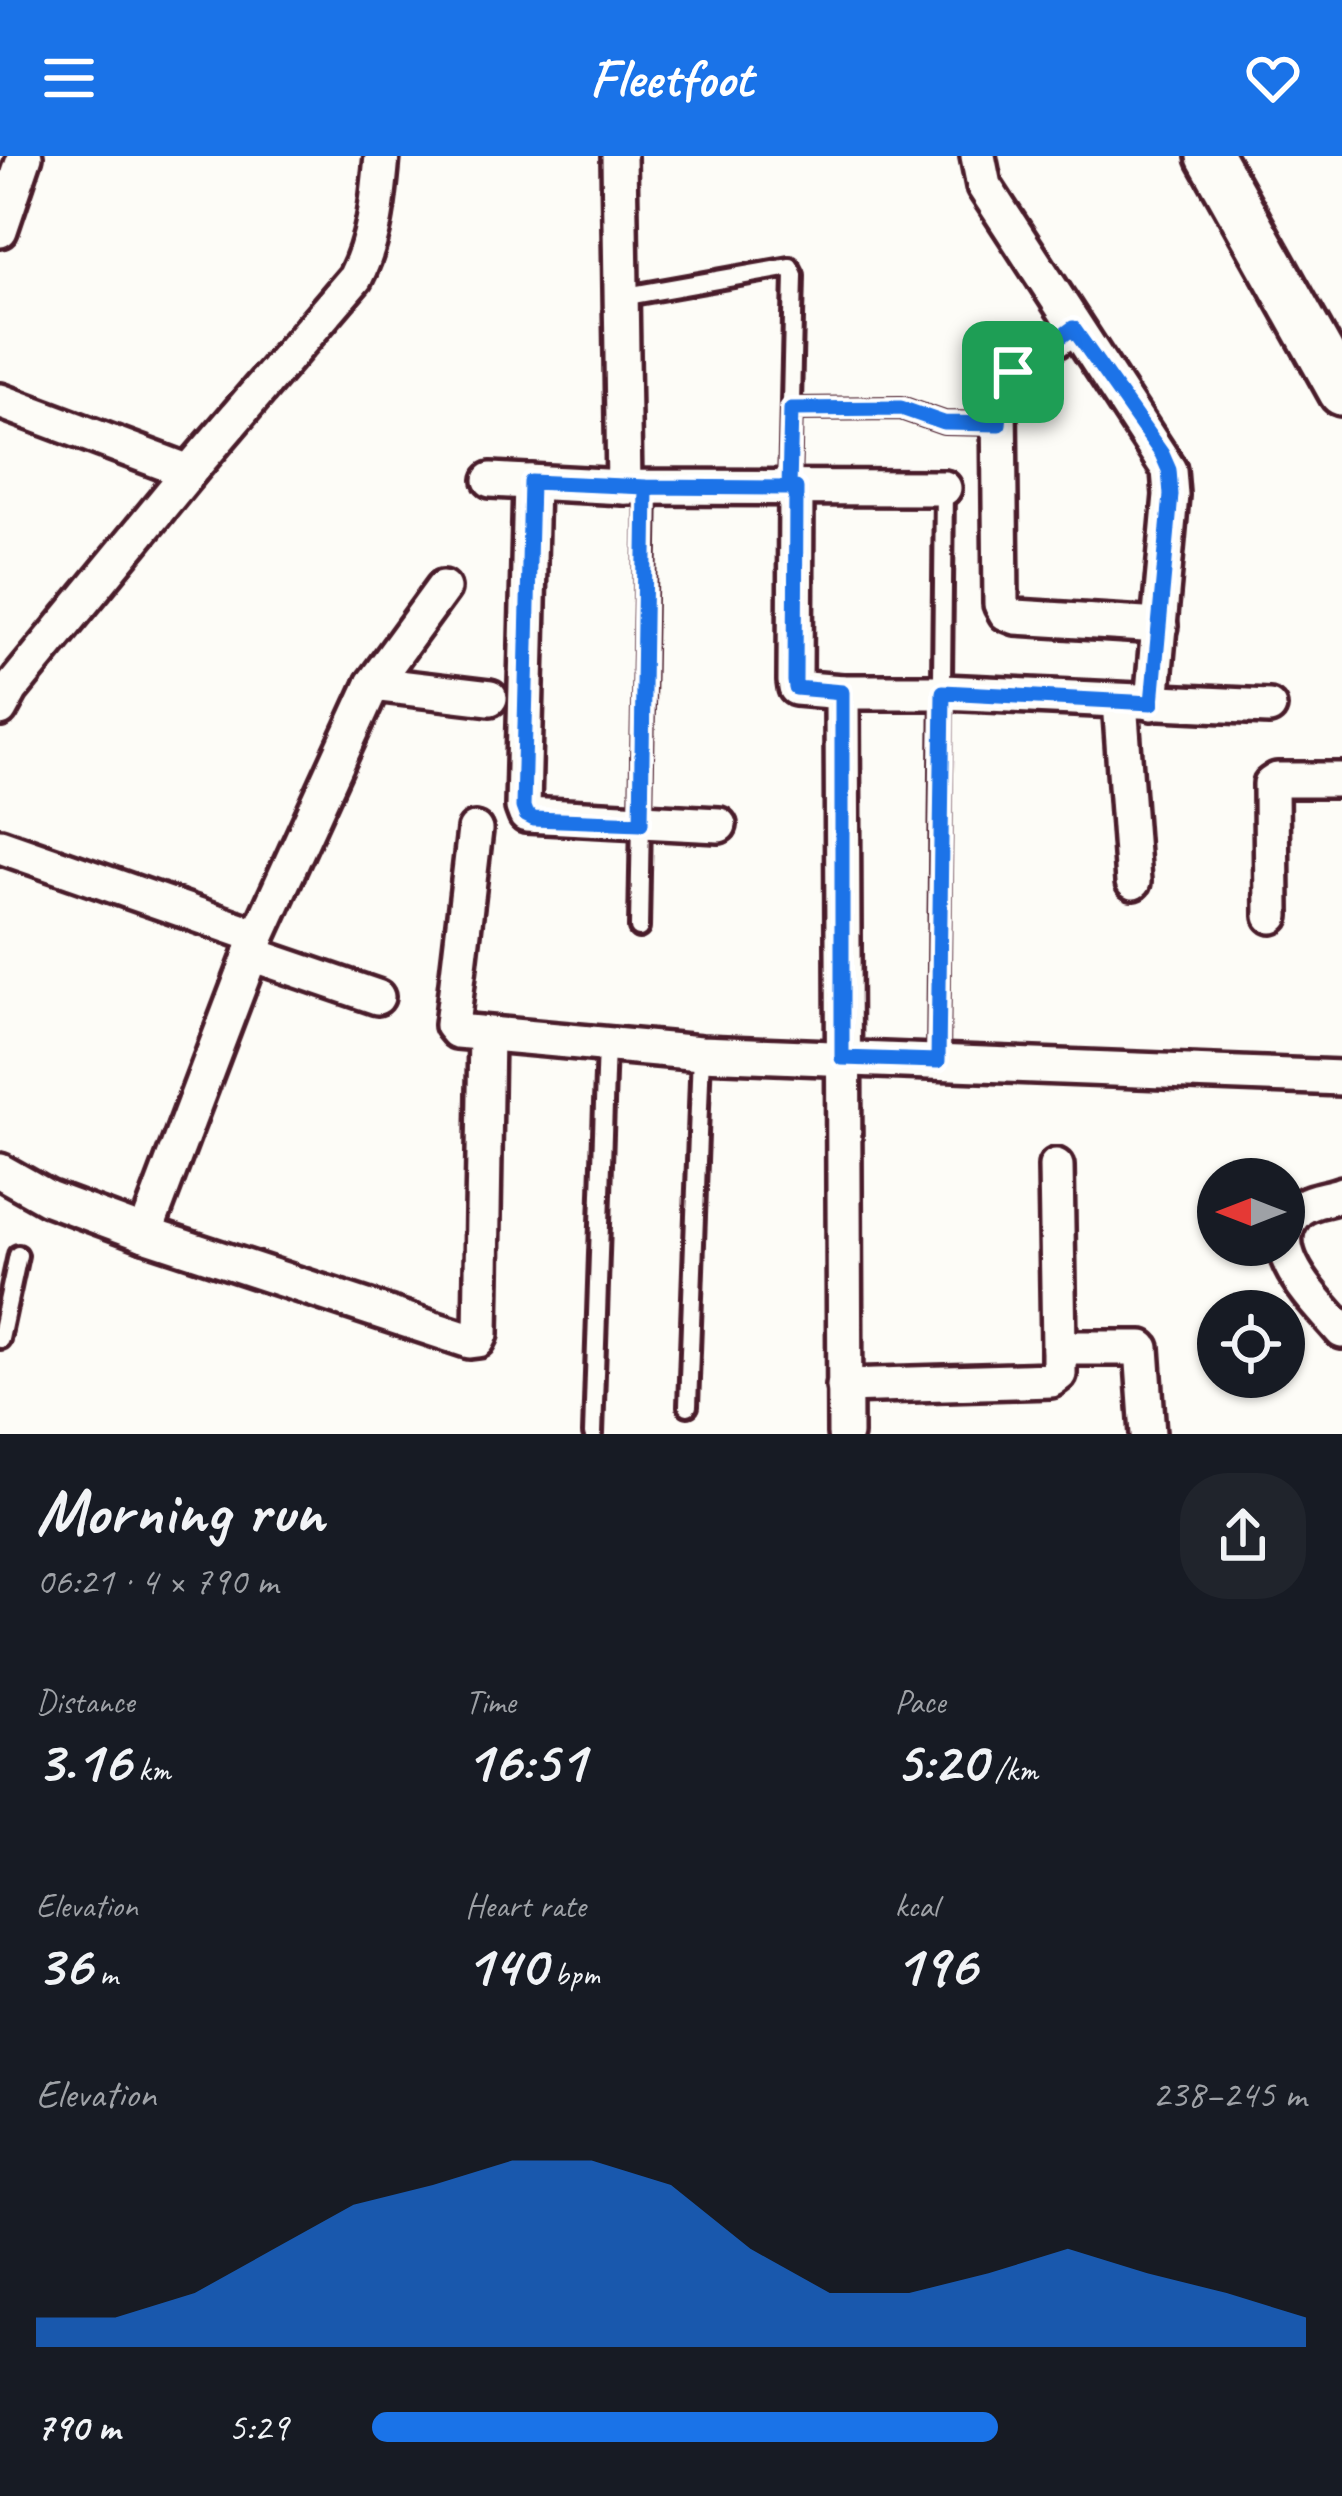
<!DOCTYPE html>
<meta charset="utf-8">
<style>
:root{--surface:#171b24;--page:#20242c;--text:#f1f3f6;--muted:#9ea1a6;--accent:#1a73e8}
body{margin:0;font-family:Caveat,sans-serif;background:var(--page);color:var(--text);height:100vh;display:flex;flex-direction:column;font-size:45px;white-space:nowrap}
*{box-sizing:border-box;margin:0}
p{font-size:39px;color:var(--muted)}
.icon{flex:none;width:66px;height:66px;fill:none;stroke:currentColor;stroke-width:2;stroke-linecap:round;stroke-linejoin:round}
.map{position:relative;height:1278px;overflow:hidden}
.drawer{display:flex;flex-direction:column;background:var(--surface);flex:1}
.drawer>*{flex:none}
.needle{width:78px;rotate:270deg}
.buttons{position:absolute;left:1197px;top:1002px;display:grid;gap:24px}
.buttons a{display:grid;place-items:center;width:108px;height:108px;border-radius:50%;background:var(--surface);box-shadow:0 3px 9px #0004;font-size:60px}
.pin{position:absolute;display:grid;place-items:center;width:102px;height:102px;color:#fff;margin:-51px;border-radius:24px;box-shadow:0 6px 18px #0006}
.round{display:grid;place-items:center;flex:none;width:126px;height:126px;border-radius:48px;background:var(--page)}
.overview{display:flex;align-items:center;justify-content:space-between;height:204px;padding:0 36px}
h1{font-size:66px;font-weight:700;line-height:90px}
.figures{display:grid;grid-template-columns:repeat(3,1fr);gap:18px;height:204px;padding:12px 36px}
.figures div{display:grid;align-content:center}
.figures b{font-size:60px;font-weight:700}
.figures small{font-size:33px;font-weight:400}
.figures p{font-size:33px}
.chart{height:336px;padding:24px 36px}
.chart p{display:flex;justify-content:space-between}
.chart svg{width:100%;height:216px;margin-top:12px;fill:var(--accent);opacity:.7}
ul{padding:0 36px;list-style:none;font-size:39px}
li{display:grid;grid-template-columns:192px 144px 1fr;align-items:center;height:90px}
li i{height:30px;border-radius:15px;background:var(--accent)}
header{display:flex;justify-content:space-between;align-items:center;height:156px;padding:0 36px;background:var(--accent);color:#fff;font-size:54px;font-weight:700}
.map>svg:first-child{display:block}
</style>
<header><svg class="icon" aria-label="menu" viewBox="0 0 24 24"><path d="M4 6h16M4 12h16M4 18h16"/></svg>Fleetfoot<svg class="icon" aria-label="heart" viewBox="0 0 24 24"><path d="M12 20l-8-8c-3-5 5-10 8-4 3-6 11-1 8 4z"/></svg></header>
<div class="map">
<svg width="1342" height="1278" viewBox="0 0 1342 1278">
<rect width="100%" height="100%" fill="#fdfcf7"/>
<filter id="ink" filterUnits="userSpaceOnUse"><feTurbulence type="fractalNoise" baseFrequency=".00833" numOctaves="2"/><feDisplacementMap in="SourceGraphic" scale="24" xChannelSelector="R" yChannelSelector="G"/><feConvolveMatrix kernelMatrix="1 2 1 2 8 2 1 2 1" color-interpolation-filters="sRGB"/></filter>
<g filter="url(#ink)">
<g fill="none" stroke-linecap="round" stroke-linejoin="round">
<defs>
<g id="lane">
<polyline points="621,141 790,111 794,119 789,332"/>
<polyline points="791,253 901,252 944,267 999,268"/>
<polyline points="639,772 647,331"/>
<polyline points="938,905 944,332"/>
<polyline points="0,1183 18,1099"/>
<polyline points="688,1250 701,897"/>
<polyline points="593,1278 606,888"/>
</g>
<g id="street">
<polyline points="619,0 624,331"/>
<polyline points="978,0 984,30 1169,314 1171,339 1152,547"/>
<polyline points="0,74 25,0"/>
<path d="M1073 172C1047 191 1008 210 999 243L1001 448 1006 457 1016 461 1160 470"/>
<path d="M0 245 189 316 355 122C375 83 378 44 382 0"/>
<polyline points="491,324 624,331 944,332"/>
<polyline points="531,326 523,651 526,659 719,669"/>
<polyline points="796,332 795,525 796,532 842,536 845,1278"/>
<polyline points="373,528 490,542"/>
<polyline points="842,536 943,536 1269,551"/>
<polyline points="1120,545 1133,726"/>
<polyline points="0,553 11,533 189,316"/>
<polyline points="475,674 452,869 457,875 701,897 1342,922"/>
<polyline points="0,690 258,780"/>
<polyline points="1272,760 1271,628 1277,624 1342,624"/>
<polyline points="251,798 377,841"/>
<polyline points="1056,1010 1059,1192 1142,1192 1148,1278"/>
<polyline points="0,1015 48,1042 145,1078 470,1185 478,1184 481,1178 486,878"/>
<path d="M1342 1038C1327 1044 1311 1043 1298 1054 1258 1092 1318 1146 1342 1175"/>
<polyline points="145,1078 258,780 373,528 443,432"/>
<polyline points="844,1230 1051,1224 1059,1218 1059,1192"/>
</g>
<polyline id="secondary" points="1210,0 1342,236"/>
</defs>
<use href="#lane" stroke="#4a1f2b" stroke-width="26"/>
<use href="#street" stroke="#4a1f2b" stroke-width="42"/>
<use href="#secondary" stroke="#4a1f2b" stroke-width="54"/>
<use href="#lane" stroke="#fdfcf7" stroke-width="16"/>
<use href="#street" stroke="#fdfcf7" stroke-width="33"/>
<use href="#secondary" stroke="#fdfcf7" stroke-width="45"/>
</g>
</g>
<g fill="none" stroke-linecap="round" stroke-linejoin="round" filter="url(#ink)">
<defs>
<polyline id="route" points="1013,216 1003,227 999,268 944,267 901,252 791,253 789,332 646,331 531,326 523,651 526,659 534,663 641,667 646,331 789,332 796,332 795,525 796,532 842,536 842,902 938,905 943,536 1152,547 1171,339 1169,314 1162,298 1073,172 1013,216"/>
</defs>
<use href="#route" stroke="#fff" stroke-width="24"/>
<use href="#route" stroke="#1a73e8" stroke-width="15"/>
</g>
</svg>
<div class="buttons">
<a><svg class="needle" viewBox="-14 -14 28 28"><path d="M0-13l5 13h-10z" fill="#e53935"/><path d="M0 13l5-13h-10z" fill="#9ea1a6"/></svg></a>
<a><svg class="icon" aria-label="locate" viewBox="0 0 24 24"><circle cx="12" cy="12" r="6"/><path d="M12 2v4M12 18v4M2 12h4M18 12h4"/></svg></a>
</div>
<div class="pin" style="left:1013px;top:216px;background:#1e9e55"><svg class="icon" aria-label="arrive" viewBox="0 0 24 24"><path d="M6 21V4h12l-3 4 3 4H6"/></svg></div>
</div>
<section class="drawer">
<div class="overview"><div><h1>Morning run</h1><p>06:21 · 4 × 790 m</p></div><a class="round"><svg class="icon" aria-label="share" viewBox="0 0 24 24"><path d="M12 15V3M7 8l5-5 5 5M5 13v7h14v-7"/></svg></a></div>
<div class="figures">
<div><p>Distance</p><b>3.16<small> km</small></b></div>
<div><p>Time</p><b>16:51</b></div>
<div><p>Pace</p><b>5:20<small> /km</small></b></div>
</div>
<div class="figures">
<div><p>Elevation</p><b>36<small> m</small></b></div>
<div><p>Heart rate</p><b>140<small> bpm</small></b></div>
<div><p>kcal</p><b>196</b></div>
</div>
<div class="chart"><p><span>Elevation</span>238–245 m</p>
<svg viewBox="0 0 160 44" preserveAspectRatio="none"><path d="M0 44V38L10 38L20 33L30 24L40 15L50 11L60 6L70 6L80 11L90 24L100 33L110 33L120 29L130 24L140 29L150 33L160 38V44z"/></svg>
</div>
<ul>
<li><b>790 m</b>5:29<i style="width:67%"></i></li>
</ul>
</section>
